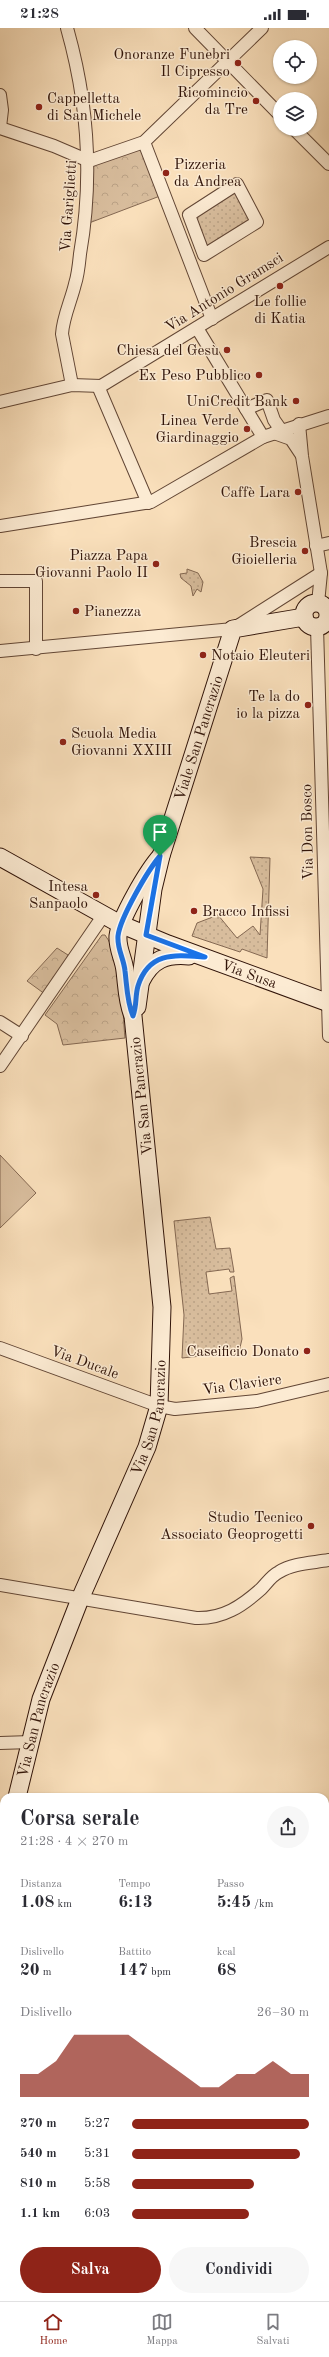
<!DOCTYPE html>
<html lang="it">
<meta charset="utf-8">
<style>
:root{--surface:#fff;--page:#f7f7f7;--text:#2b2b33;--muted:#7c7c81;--line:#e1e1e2;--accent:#8f2418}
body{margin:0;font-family:"Old Standard TT",serif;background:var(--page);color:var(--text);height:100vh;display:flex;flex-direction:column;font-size:15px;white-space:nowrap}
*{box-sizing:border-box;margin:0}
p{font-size:13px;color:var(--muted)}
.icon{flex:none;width:22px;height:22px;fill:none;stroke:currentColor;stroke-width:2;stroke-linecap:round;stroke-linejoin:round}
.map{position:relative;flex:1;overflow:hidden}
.panel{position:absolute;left:0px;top:1765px;width:329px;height:508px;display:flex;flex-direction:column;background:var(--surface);border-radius:12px 12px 0 0;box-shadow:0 1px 3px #0004}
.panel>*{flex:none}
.buttons{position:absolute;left:273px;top:12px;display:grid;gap:8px}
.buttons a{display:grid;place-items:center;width:44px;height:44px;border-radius:50%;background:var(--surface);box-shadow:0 1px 3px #0004;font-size:20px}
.pin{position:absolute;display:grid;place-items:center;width:34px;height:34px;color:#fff;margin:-41px -17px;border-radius:50% 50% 50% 0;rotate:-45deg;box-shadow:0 0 4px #0007}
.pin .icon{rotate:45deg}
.round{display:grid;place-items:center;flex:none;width:42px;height:42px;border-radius:21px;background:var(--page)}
.overview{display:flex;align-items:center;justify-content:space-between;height:68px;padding:0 20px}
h1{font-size:22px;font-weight:700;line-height:30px}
.metrics{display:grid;grid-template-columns:repeat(3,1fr);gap:6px;height:68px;padding:4px 20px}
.metrics div{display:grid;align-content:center}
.metrics b{font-size:17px;font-weight:700}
.metrics small{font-size:11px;font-weight:400}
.metrics p{font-size:11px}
.chart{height:112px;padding:8px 20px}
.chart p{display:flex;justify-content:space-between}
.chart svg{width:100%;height:72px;margin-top:4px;fill:var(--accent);opacity:.7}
.action{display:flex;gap:8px;margin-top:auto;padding:8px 20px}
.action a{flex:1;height:46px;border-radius:24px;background:var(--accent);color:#fff;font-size:16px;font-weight:700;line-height:46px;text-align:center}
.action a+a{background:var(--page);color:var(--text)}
ul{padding:0 20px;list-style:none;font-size:13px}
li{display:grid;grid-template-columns:64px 48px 1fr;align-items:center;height:30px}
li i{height:10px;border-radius:5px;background:var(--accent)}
.status{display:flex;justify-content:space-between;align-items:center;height:28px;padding:0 20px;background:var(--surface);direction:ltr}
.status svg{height:11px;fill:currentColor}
.dock{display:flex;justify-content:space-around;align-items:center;height:56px;border-top:1px solid var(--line);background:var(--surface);font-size:11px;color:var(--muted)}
.dock a{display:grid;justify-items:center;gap:2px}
.dock .on{color:var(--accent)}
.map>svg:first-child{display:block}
</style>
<div class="status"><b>21:28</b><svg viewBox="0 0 49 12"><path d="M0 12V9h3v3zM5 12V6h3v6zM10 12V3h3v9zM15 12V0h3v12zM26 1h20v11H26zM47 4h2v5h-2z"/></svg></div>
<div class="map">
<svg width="329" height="2273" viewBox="0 0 329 2273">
<defs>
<pattern id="grass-dots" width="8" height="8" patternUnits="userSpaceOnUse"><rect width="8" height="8" fill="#d8bd9d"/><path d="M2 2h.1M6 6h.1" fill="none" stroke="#baa286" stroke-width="1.8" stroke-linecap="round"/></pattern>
<pattern id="park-crowns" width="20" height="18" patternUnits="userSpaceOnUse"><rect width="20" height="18" fill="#d8bd9d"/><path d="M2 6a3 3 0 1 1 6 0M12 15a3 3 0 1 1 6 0" fill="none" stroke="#baa286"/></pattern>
</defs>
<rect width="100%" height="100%" fill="#fae0bc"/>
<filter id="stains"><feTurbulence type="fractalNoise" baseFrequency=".005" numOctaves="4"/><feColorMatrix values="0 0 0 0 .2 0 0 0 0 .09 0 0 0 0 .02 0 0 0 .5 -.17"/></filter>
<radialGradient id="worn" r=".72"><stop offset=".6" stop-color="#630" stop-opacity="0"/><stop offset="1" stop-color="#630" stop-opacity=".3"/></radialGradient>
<g fill="url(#grass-dots)" stroke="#846852">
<polygon points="236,159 254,194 205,224 192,188"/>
<polygon points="187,541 198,545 203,554 201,564 197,561 193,568 191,558 181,550 180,546 187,545"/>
<polygon points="250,829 270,830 267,930 242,921 240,924 192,908 197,895 218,887 237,910 253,898 260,907 263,861"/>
<polygon points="210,1189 216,1221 230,1220 234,1244 230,1244 229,1241 206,1244 209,1266 232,1263 230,1250 234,1248 242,1311 239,1324 182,1330 184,1287 174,1193"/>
</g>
<g fill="url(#park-crowns)" stroke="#846852">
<polygon points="136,121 142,123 160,168 89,195 92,138"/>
<path d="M102 907H105C123 931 122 980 125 1010L63 1017 57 996 45 987Z"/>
<polygon points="57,920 68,927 49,969 27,953"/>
<polygon points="325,2221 329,2221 329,2273 306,2273 306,2269 325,2269"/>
</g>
<polygon fill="#d8bd9d" stroke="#846852" points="0,1127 36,1165 0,1200"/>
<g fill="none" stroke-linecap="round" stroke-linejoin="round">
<defs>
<g id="street">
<path d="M67 0C88 74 93 151 80 226 79 236 78 247 75 256 71 273 63 289 62 306L72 357"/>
<polyline points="195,0 280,87"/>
<polyline points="0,67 2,82 0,99"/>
<polyline points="0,100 54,118 89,133 144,114 262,0"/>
<polyline points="294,101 329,136"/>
<polyline points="144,114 212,291"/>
<polygon points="237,156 257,194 204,227 189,187"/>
<polyline points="197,300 263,409"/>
<polyline points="98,358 148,475"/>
<polyline points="0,374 72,357 101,358 329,219"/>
<polyline points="246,381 267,372 274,392 281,402"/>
<polyline points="299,396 302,428 321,545 318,575"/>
<polyline points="274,405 291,411 301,426"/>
<polyline points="0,498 151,474 263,409 329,388"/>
<polyline points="316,518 329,515"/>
<polyline points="0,553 36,553 36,621"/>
<polyline points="317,599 329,1008"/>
<polyline points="0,623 233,601 321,545"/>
<polyline points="0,994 22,1008"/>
<polyline points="0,1038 103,888"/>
<polyline points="0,1320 159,1378 175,1381 257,1373 329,1356"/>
<path d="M0 1557 196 1590C223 1591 242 1578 261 1561 267 1555 271 1548 279 1544 293 1535 313 1535 329 1532"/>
<polyline points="0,1715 31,1714"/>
<polyline points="0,2049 4,2053"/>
<polyline points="325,2070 329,2070"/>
<polyline points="0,2145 4,2157"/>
<polyline points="325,2213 329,2212"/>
<polyline points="40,2269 41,2273"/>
<polyline points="214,2269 214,2273"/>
</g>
<g id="secondary">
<circle cx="316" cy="587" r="12"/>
<path id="s1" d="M0 829 120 896 168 916 329 975"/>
<path d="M141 953C152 931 166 926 189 928"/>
<path id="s2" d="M137 979 153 861 161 828 233 601 304 589"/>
<path id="s3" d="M17 1769 41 1671 80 1571 147 1419 159 1378 162 1279 133 988C127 974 127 959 125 943 124 931 117 921 118 908 120 890 148 842 161 828"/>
<polyline points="0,1840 4,1824"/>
</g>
</defs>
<use href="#street" stroke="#624635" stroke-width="14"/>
<use href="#secondary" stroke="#301308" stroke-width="19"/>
<use href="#street" stroke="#fcebd3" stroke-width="12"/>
<use href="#secondary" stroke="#fcebd3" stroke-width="17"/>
</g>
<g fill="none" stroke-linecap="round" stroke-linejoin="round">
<defs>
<path id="route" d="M160 828 146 907 205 929C176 927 149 923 138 958 135 968 137 977 133 988 127 974 127 959 125 943 124 931 117 921 118 908 120 890 148 842 160 828Z"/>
</defs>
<use href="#route" stroke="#fff" stroke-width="8"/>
<use href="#route" stroke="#1a73e8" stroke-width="5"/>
</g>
<g fill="#8f2418" stroke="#fcebd3" stroke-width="1.5">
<circle cx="238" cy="35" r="4"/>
<circle cx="256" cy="73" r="4"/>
<circle cx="39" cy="79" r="4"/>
<circle cx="166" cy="145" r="4"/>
<circle cx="280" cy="258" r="4"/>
<circle cx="227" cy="322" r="4"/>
<circle cx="259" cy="347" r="4"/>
<circle cx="296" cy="373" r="4"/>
<circle cx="247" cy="401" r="4"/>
<circle cx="298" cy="464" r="4"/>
<circle cx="305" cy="523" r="4"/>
<circle cx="156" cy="536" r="4"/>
<circle cx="76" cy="583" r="4"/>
<circle cx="203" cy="627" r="4"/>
<circle cx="308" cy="677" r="4"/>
<circle cx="63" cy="714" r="4"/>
<circle cx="96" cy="867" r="4"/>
<circle cx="194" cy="883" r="4"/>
<circle cx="307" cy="1323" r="4"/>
<circle cx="311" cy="1498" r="4"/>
</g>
<g text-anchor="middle" stroke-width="3" stroke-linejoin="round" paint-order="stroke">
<g font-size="15" fill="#301308" stroke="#fcebd3" text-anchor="end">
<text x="230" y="31">Onoranze Funebri<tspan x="230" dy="17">Il Cipresso</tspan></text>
<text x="248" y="69">Ricomincio<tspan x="248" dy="17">da Tre</tspan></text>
<text x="47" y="75" text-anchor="start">Cappelletta<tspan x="47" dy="17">di San Michele</tspan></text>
<text x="174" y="141" text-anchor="start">Pizzeria<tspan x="174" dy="17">da Andrea</tspan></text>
<text x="280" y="278" text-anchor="middle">Le follie<tspan x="280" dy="17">di Katia</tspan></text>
<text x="219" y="327">Chiesa del Gesù</text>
<text x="251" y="352">Ex Peso Pubblico</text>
<text x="288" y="378">UniCredit Bank</text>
<text x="239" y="397">Linea Verde<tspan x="239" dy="17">Giardinaggio</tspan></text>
<text x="290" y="469">Caffè Lara</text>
<text x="297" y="519">Brescia<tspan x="297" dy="17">Gioielleria</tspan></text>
<text x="148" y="532">Piazza Papa<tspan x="148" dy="17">Giovanni Paolo II</tspan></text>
<text x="84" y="588" text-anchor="start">Pianezza</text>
<text x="211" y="632" text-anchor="start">Notaio Eleuteri</text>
<text x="300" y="673">Te la do<tspan x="300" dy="17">io la pizza</tspan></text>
<text x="71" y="710" text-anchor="start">Scuola Media<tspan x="71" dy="17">Giovanni XXIII</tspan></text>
<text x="88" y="863">Intesa<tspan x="88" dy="17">Sanpaolo</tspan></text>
<text x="202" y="888" text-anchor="start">Bracco Infissi</text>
<text x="299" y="1328">Caseificio Donato</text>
<text x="303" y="1494">Studio Tecnico<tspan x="303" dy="17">Associato Geoprogetti</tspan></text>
</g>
<g font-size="15" fill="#301308" stroke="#fcebd3">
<text transform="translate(68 178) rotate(-86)" y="5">Via Gariglietti</text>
<text transform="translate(224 264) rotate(-32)" y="5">Via Antonio Gramsci</text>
<text dy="5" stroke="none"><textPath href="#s2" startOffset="277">Viale San Pancrazio</textPath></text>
<text transform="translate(307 804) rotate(-91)" y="5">Via Don Bosco</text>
<text dy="5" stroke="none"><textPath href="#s1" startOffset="276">Via Susa</textPath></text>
<text transform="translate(141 1068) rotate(-96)" y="5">Via San Pancrazio</text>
<text transform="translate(85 1334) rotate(20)" y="5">Via Ducale</text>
<text transform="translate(242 1356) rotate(-8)" y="5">Via Claviere</text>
<text dy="5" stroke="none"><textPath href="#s3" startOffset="404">Via San Pancrazio</textPath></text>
<text dy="5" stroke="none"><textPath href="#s3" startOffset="80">Via San Pancrazio</textPath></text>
</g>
</g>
<rect width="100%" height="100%" filter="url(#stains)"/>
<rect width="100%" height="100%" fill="url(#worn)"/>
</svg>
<div class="buttons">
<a><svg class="icon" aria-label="locate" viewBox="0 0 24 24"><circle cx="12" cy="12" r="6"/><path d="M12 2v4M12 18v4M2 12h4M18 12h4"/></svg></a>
<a><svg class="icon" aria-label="layers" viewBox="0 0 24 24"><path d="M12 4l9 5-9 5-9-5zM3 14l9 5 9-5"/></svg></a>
</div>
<div class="pin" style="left:160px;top:828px;background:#1e9e55"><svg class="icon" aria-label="arrive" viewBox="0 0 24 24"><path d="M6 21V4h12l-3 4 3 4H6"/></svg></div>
<section class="panel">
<div class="overview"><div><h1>Corsa serale</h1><p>21:28 · 4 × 270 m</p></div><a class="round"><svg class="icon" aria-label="share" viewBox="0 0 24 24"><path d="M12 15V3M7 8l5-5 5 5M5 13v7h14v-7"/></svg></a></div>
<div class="metrics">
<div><p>Distanza</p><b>1.08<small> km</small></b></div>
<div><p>Tempo</p><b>6:13</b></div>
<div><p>Passo</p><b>5:45<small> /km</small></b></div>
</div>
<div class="metrics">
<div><p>Dislivello</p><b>20<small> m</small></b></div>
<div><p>Battito</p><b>147<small> bpm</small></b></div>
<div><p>kcal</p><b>68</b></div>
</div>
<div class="chart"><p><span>Dislivello</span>26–30 m</p>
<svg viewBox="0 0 160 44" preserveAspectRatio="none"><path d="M0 44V30L10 30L20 22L30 6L40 6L50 6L60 6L70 14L80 22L90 30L100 38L110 38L120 30L130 30L140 22L150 30L160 30V44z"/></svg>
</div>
<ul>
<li><b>270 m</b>5:27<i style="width:100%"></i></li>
<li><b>540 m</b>5:31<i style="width:95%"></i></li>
<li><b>810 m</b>5:58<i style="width:69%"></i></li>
<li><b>1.1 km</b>6:03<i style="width:66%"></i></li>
</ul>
<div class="action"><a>Salva</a><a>Condividi</a></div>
</section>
</div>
<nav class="dock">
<a class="on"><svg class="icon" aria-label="home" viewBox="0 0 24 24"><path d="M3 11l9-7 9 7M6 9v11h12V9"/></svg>Home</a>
<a><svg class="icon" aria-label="map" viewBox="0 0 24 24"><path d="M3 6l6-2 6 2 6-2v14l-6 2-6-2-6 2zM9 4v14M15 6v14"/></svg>Mappa</a>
<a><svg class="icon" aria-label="saved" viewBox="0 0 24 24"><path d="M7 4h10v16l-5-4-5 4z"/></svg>Salvati</a>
</nav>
